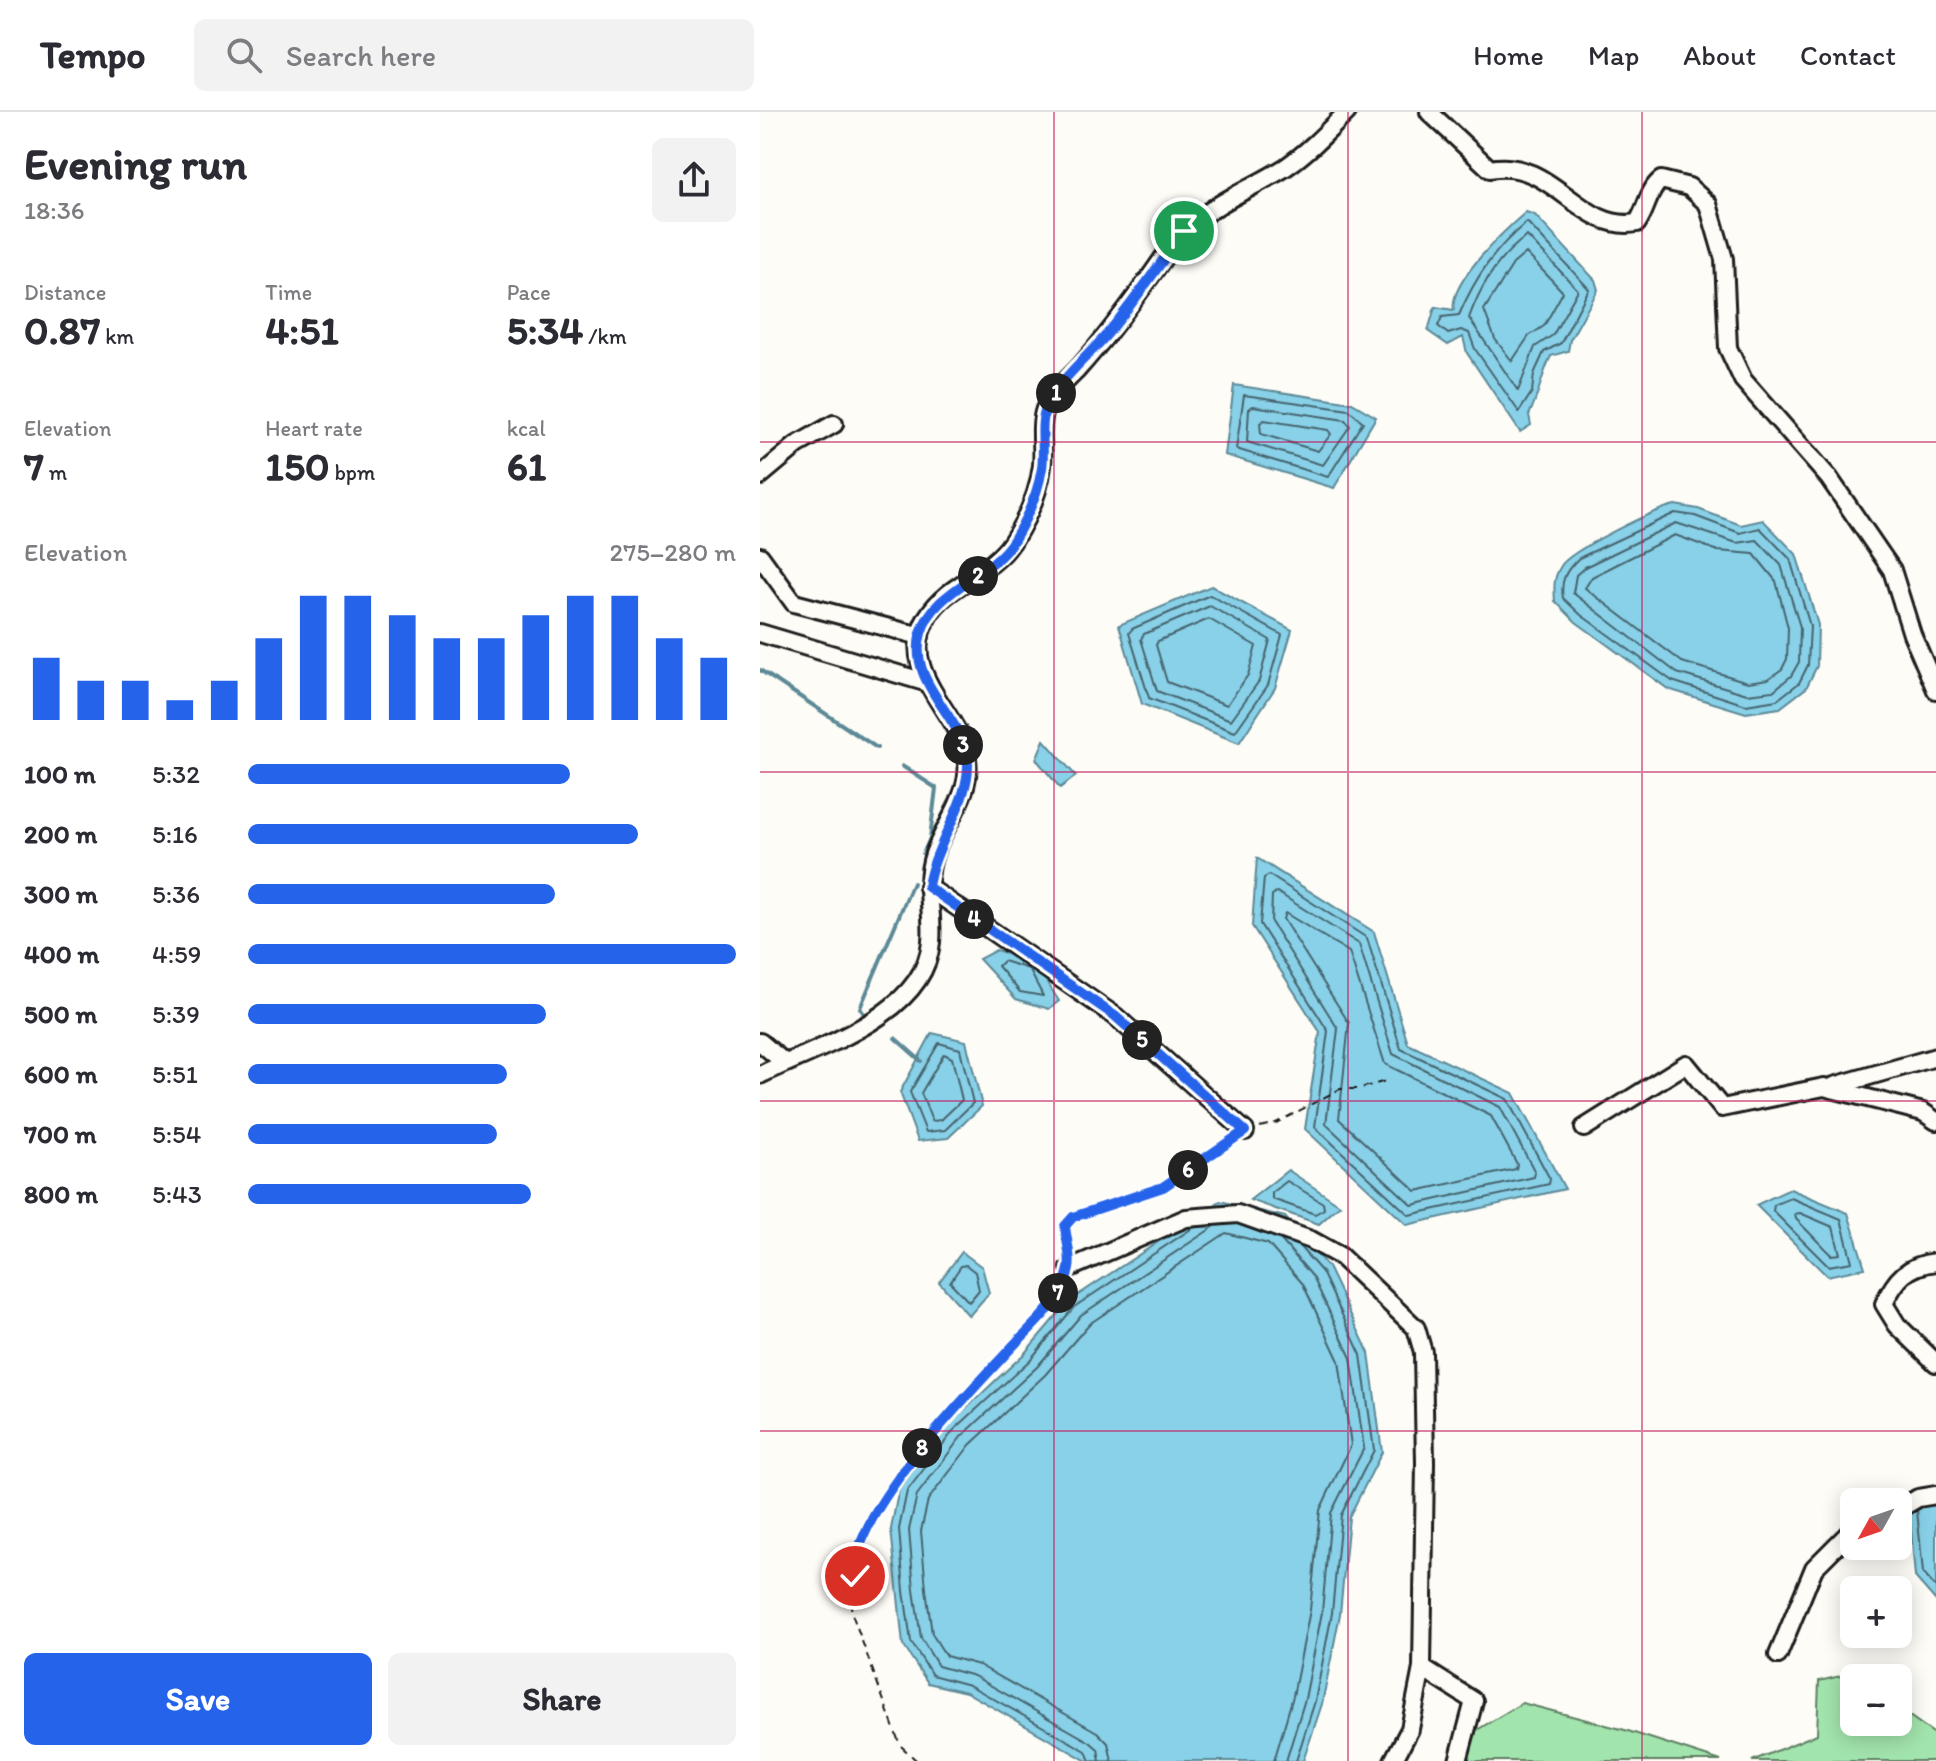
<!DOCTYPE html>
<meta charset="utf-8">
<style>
:root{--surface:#fff;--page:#f2f2f3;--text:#2b2b33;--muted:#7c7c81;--line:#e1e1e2;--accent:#2563eb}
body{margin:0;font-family:Itim,sans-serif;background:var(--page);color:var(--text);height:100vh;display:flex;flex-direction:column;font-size:30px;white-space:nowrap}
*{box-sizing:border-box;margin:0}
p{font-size:26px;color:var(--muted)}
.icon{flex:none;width:44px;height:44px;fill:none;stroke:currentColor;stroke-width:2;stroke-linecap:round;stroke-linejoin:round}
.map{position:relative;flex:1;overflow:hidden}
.sheet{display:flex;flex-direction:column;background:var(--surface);width:760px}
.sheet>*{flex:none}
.needle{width:52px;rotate:230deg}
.tools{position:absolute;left:1080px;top:1376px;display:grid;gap:16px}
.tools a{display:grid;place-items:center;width:72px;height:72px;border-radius:12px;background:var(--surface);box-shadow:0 4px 20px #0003;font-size:40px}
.pin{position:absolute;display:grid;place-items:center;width:68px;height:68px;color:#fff;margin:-34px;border:4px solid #fff;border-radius:50%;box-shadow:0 2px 8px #0007}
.km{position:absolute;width:40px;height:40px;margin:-20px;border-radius:50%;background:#222;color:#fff;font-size:22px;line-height:40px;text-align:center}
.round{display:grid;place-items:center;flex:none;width:84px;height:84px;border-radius:12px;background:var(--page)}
.overview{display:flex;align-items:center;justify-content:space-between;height:136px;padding:0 24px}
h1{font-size:44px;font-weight:700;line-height:60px}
.metrics{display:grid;grid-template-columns:repeat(3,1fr);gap:12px;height:136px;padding:8px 24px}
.metrics div{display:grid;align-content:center}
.metrics b{font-size:40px;font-weight:700}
.metrics small{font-size:22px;font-weight:400}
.metrics p{font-size:22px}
.chart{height:224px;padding:16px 24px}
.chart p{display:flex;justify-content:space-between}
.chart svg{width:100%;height:144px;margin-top:8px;stroke:var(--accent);stroke-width:6}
.action{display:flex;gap:16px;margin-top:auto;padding:16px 24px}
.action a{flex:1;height:92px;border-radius:12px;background:var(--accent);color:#fff;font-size:32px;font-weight:700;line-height:92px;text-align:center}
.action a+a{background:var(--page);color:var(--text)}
ul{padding:0 24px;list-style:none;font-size:26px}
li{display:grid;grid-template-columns:128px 96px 1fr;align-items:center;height:60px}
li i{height:20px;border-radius:10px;background:var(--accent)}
header{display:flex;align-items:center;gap:48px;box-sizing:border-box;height:112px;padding:0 40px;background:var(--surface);border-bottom:2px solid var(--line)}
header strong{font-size:38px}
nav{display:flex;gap:44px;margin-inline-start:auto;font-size:28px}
.search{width:560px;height:72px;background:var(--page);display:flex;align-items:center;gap:20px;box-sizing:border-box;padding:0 28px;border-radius:12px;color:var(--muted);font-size:30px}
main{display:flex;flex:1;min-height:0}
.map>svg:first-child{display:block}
</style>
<header>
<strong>Tempo</strong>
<div class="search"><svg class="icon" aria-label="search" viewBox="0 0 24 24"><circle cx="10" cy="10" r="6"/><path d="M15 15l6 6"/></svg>Search here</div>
<nav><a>Home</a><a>Map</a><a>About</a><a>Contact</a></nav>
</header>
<main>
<section class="sheet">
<div class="overview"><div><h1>Evening run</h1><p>18:36</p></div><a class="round"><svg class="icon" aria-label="share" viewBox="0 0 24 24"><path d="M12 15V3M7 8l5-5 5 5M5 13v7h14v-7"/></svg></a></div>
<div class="metrics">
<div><p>Distance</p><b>0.87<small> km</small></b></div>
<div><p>Time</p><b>4:51</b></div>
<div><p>Pace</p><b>5:34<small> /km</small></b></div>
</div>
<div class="metrics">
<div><p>Elevation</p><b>7<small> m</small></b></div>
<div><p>Heart rate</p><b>150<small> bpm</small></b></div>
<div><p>kcal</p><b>61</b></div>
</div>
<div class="chart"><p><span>Elevation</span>275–280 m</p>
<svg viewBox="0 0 160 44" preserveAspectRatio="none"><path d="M5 44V25M15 44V32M25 44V32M35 44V38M45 44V32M55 44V19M65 44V6M75 44V6M85 44V12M95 44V19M105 44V19M115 44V12M125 44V6M135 44V6M145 44V19M155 44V25"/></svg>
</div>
<ul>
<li><b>100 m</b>5:32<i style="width:66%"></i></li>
<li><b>200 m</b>5:16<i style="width:80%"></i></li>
<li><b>300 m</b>5:36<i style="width:63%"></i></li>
<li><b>400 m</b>4:59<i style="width:100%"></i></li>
<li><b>500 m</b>5:39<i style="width:61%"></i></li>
<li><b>600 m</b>5:51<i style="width:53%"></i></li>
<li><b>700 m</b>5:54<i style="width:51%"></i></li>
<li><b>800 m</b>5:43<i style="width:58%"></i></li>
</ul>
<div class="action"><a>Save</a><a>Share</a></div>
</section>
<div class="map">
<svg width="1176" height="1649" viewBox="0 0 1176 1649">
<rect width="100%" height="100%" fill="#fdfcf7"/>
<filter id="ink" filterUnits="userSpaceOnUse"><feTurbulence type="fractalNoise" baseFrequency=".0125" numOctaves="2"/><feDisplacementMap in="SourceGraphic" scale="16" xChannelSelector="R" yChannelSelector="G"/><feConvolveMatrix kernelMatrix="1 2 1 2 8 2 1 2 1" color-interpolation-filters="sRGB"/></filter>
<g filter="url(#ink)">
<g fill="#a2e4ad" stroke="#5f8064" stroke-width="2">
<polygon points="1089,1562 1095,1566 1094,1610 1138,1610 1138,1596 1176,1623 1176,1649 992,1649 1057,1622 1059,1569"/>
<polygon points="762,1591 865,1618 961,1649 687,1649 702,1627"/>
</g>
<g fill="#88d1e8" stroke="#5d8996" stroke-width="2">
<path d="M766 100 775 103 835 168 838 178 810 228 808 239 791 244C781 264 779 283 769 303L771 313 760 320 707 241 703 225 688 233 668 219 675 195 694 198C688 171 746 117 766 100Z"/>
<polygon points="474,273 592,291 616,305 574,376 465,343"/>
<path d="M915 393 938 397 981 413 1003 408 1036 442 1058 513 1057 554 1046 576 1020 596 986 601 908 577 816 510 795 489C794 476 793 466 801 454 809 439 895 397 915 393Z"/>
<polygon points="451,474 532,518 515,576 479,631 382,592 359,513"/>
<polygon points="284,628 316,664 300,676 276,647"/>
<polygon points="497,746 614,820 648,932 753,981 805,1077 647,1113 545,1017 560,920 492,814"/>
<polygon points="236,838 274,850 299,889 289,897 256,887 219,847"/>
<polygon points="172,921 206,929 222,994 188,1026 158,1029 140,980"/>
<polygon points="528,1058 580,1093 559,1112 490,1088"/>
<polygon points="1030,1077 1088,1101 1105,1156 1067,1164 996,1093"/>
<polygon points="460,1089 525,1105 568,1155 609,1241 622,1340 589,1405 580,1502 562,1592 543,1649 327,1649 206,1580 168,1571 143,1533 131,1417 139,1376 188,1313 264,1242 309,1189"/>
<polygon points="202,1140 222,1155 229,1181 209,1204 179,1170"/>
<polygon points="1148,1382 1176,1385 1176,1489 1155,1465"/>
</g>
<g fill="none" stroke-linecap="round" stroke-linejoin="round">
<g stroke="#47646e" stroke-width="2">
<path d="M767 110 829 177 801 231 784 240 774 262 772 280 759 300 715 237 709 221 701 218 688 222 678 214 682 205 699 203C715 166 735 136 767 110Z"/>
<path d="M767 124 818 178 793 223 775 235 758 279 709 206C720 175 739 144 767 124Z"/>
<polygon points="766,141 803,180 784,214 769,224 752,249 735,227 724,198 753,152"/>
<polygon points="484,283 589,298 603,310 568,365 476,337"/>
<polygon points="493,294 585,308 590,314 563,353 487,330 489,297"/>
<polygon points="504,308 568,318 571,322 558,339 501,322 500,311"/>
<path d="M915 401 935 404 980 421 1000 416 1030 447 1050 514 1048 553 1039 571 1017 588 986 593 912 569 821 503 803 486C800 468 806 458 819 446Z"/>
<polygon points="916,411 977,431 997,428 1021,453 1040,515 1039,550 1031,564 1013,579 987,582 917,561 813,481 816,463 825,455"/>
<polygon points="915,423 958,439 994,442 1016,469 1028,516 1027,547 1022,557 1008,567 988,570 922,550 825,476 832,465"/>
<polygon points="450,483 522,523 508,573 475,620 389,586 369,521 372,517"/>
<polygon points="450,494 510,528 499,569 471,608 397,579 381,527 384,522"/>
<polygon points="449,507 496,534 488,563 467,593 407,570 396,533 398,529"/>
<polygon points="509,763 607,826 641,937 747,987 790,1067 789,1072 649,1103 555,1015 568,919 500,812 504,766"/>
<polygon points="517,780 599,832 633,942 740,995 775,1060 774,1065 652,1093 566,1012 578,917 511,810 512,783"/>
<polygon points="525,801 589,840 625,952 731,1004 757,1052 756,1057 656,1079 579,1007 589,911 523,807"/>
<polygon points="243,849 269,857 283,884 260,880 238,854"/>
<polygon points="179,931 200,937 213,991 185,1018 166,1020 150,980"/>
<polygon points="184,942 192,946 202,988 181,1008 172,1009 161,981"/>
<polygon points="527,1069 563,1091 564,1097 555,1102 512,1087 512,1081"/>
<polygon points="1031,1086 1081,1107 1092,1150 1068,1154 1013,1099 1014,1093"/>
<polygon points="1040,1101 1073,1115 1080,1142 1071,1143 1036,1107 1035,1102"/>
<polyline points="521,1128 553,1165 591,1246 604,1336 571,1401 562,1500 545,1587 526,1649"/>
<polygon points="206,1153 215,1160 219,1178 209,1190 190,1170 201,1154"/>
<polyline points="1157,1398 1163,1461 1176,1476"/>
<polyline points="330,1649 326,1639 209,1573 172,1563 151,1530 144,1479 139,1417 147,1379 194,1318 270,1248 314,1195 434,1115"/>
<polyline points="340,1649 338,1637 330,1630 214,1564 178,1554 161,1526 154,1478 149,1418 157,1383 201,1325 277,1255 321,1203 455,1114"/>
<polyline points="352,1649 348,1631 337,1620 219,1553 186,1544 172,1522 166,1477 161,1419 168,1388 210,1333 285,1263 329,1212 466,1121 508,1132 543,1172 579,1249 591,1333 560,1398 550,1498 533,1584 514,1649"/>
<polyline points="536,1649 555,1589 572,1501 581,1403 614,1338 601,1243 562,1160 540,1135"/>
</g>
<g stroke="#5d8996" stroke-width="4">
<polyline points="0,558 117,636"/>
<polyline points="142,654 176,676 170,726 163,742"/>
<polyline points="104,902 100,896 153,771"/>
<polyline points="135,926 161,949"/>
</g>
<defs>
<g id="minor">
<path d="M669 0 730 57C793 45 819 121 877 111 887 97 888 78 901 68L929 75 948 92 964 147 968 236 983 268 1069 366 1132 458 1152 522 1176 578"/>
<polyline points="0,364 37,333 74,312"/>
<polyline points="0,444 34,491 160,524"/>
<polyline points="0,521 168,571"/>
<polyline points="168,775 355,904 485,1019"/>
<polyline points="0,930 25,951"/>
<path d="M0 963C55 936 165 904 171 830 174 798 163 775 174 742 185 711 215 678 206 642 196 598 135 556 168 504 187 472 231 462 252 430 267 407 279 380 282 354 284 336 279 314 285 297 291 283 306 269 317 258 342 230 365 200 387 169 399 153 411 133 425 119 453 91 493 76 526 55 549 39 567 20 587 0"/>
<polyline points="1074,974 1176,945"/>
<polyline points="824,1016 926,952 962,996 1064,975 1163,1000 1176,1009"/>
<path d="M1176 1150C1148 1153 1135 1167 1124 1192L1137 1213 1176 1251"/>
<polyline points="310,1156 426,1106 478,1102 551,1128 580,1144 656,1216 663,1240 665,1351 662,1556 650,1617 633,1649"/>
<polyline points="1138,1398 1158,1386 1176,1383"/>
<polyline points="1018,1543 1054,1456 1094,1416"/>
<polyline points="662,1556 714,1589 698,1649"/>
</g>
</defs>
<use href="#minor" stroke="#1c1c1c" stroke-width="22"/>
<g stroke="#1c1c1c" stroke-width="2" stroke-dasharray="8 6" stroke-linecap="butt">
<polyline points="500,1015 516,1011 580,977 598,977 629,968"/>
<polyline points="308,1140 305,1114 313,1105 403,1075 473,1027"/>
<polyline points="157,1649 140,1633 91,1499 94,1454 103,1427 130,1378 174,1319 293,1191 304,1169"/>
</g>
<use href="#minor" stroke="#fdfcf7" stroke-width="16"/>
</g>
</g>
<g fill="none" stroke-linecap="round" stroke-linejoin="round" filter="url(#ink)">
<defs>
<path id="route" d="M95 1464C90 1401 210 1281 252 1235 273 1213 303 1188 309 1157 312 1145 306 1127 305 1114L313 1105 403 1075 485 1019 355 904 168 775C173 733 215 683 207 643 198 601 147 569 161 521 174 477 229 466 253 429 267 406 278 382 282 356 285 337 279 313 286 296 298 268 329 244 348 221 375 189 399 153 424 119"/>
</defs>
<use href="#route" stroke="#fff" stroke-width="16"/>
<use href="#route" stroke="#2563eb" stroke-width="10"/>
</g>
<path fill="none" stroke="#c2185b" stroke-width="2" stroke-opacity="0.55" d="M294 0V1649M588 0V1649M882 0V1649M0 330H1176M0 660H1176M0 989H1176M0 1319H1176"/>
</svg>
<div class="tools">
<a><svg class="needle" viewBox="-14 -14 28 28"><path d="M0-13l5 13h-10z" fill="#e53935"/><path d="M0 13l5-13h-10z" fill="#7c7c81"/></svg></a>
<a>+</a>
<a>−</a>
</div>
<div class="pin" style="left:424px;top:119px;background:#1e9e55"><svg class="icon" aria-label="arrive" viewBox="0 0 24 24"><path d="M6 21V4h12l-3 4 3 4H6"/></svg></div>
<div class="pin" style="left:95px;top:1464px;background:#d93025"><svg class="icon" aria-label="check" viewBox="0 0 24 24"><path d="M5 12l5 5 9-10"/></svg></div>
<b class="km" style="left:296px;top:281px">1</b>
<b class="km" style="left:218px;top:464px">2</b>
<b class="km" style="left:203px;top:633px">3</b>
<b class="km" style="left:214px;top:807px">4</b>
<b class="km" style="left:382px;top:928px">5</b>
<b class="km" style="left:428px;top:1058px">6</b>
<b class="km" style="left:298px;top:1181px">7</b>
<b class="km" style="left:162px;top:1336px">8</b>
</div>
</main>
